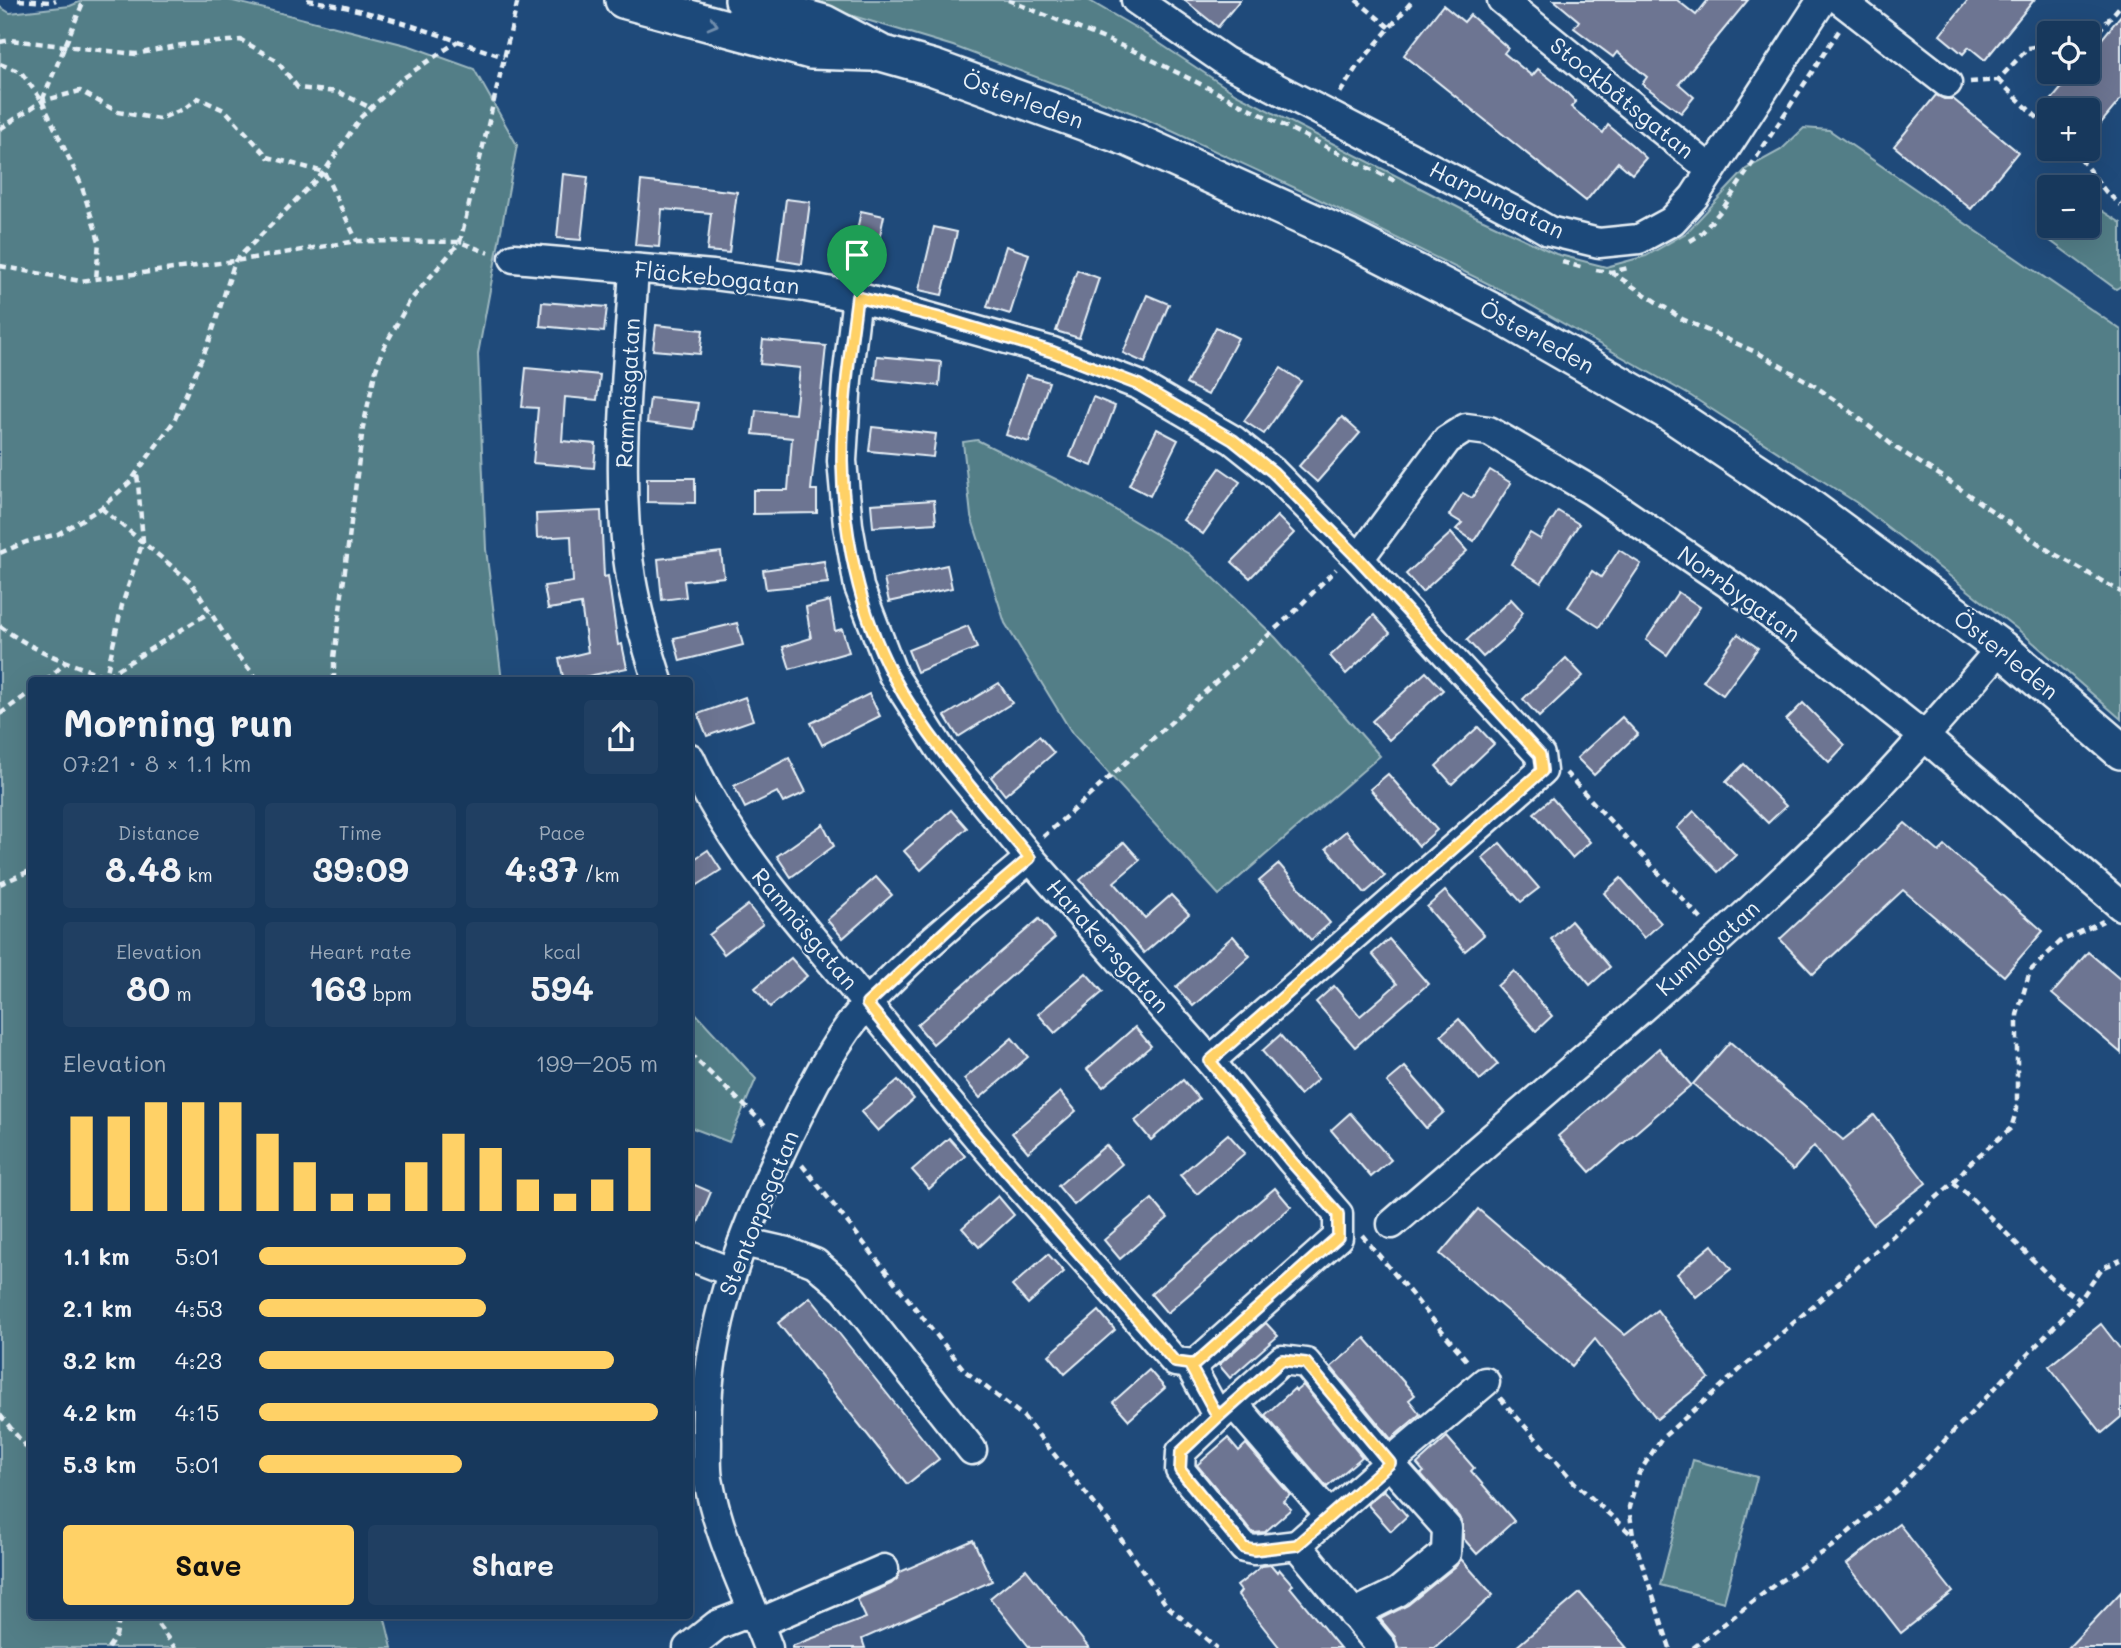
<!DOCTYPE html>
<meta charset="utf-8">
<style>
:root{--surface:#17385c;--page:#203f62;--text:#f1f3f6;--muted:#9eacbb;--line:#365272;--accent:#ffd166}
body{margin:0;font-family:Mali,sans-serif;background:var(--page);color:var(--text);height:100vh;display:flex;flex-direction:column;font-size:26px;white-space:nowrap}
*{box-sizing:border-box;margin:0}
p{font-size:23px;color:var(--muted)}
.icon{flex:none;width:38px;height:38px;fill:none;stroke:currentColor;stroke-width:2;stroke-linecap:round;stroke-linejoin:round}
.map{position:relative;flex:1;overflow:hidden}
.details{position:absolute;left:28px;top:677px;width:665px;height:942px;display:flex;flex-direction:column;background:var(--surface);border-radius:7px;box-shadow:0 7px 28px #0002,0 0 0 2px var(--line)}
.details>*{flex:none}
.fabs{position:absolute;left:2037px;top:21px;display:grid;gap:14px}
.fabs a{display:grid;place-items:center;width:63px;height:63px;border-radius:7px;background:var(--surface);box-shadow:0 7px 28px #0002,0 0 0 2px var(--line);font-size:35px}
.pin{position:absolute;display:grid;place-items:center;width:60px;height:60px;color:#fff;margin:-72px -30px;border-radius:50% 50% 50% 0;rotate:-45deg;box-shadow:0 0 7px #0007}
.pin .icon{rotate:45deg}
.round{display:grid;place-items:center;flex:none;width:74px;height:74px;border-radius:7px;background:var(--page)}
.summary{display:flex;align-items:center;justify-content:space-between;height:119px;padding:0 35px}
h1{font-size:38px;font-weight:800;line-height:52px}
.metrics{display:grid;grid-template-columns:repeat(3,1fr);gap:10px;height:119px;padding:7px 35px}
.metrics div{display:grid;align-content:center;border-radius:7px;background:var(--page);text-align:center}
.metrics b{font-size:35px;font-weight:800}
.metrics small{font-size:19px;font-weight:400}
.metrics p{font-size:19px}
.chart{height:196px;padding:14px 35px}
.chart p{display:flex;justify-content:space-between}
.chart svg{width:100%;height:126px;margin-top:7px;stroke:var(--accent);stroke-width:6}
.button{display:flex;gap:14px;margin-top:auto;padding:14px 35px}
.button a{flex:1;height:80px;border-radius:7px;background:var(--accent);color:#111;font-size:28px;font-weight:800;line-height:80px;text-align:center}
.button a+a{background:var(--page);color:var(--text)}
ul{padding:0 35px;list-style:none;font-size:23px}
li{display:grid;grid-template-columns:112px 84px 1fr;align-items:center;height:52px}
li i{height:18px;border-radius:9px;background:var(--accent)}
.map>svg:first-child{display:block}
</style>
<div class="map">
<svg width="2121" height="1648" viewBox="0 0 2121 1648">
<rect width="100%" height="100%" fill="#1f4a7a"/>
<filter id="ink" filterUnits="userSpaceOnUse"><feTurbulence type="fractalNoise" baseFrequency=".0143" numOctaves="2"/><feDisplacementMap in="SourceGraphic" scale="14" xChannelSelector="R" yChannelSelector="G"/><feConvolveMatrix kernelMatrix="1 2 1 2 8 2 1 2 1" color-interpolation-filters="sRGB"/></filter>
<g filter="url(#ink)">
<g fill="#527e87" stroke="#9db8c0" stroke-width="2">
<polygon points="84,0 229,0 410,46 474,69 517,145 478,354 486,549 502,681 32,681 32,1615 384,1615 392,1648 0,1648 0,7 10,13 70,6"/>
<polygon points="800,0 1088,0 1138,29 1236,94 1479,218 1556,254 1606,267 1646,256 1686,233 1746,169 1781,150 1804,128 1829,130 2121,330 2121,719 2021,632 1857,503 1691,396 1525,302 1306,193 1135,114 953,46"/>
<polygon points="2088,202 2121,223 2121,286 2116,289 2041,234 2049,224 2049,226 2088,226"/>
<polygon points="977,440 1102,502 1189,554 1276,638 1380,756 1219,895 1072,733 1005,623 971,516 963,442"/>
<polygon points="690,1007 756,1079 729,1142 690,1127"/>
<polygon points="1693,1460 1757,1477 1724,1602 1660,1585"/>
</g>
<g fill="#6d7492" stroke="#e8f1f8" stroke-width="2">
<polygon points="1184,0 1240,0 1218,27"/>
<polygon points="1554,0 1677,0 1696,15 1708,0 1748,0 1679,84 1694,97 1681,113 1642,84 1647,77 1617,52 1613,57 1574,28 1579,21"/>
<polygon points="1968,0 2034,0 1985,60 1969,47 1963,54 1940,35"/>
<polygon points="1443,5 1464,22 1470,15 1508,48 1504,53 1532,76 1538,69 1562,88 1576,102 1571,107 1603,133 1608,125 1632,145 1646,158 1632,174 1618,162 1586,201 1404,55"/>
<polygon points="2121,15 2121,99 2088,139 2088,110 2043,110 2075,72 2088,72 2088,56"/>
<polygon points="1936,95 1944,99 1953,99 2018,152 1971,209 1894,146"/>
<polygon points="563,174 588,177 581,240 557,238"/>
<polygon points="641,181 737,192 729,253 707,251 711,213 662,209 659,247 635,245"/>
<polygon points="786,199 810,202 802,264 778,260"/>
<polygon points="861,211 884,216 871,278 848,274"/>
<polygon points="934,227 957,232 942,295 919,290"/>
<polygon points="1006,246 1029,254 1010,314 987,307"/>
<polygon points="1077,270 1099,278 1079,338 1056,331"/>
<polygon points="1147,295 1169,304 1145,363 1123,353"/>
<polygon points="542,302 607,307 604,332 540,326"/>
<polygon points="656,325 703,330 700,354 653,350"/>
<polygon points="1216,327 1238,338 1208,395 1186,384"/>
<polygon points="763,340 826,346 811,490 817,490 817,513 753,514 753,490 788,490 792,438 753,434 756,410 795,414 800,368 760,364"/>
<polygon points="877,356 941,362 939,386 875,379"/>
<polygon points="526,368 600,375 597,400 565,397 562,441 596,444 594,468 533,463 538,408 522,407"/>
<polygon points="1281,368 1301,381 1264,434 1244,421"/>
<polygon points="1026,375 1049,382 1029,442 1006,435"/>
<polygon points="1093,397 1115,406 1092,466 1070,457"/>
<polygon points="650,398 698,403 694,429 647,423"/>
<polygon points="1342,417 1360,433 1317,482 1299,466"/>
<polygon points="872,427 936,434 933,457 869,451"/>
<polygon points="1157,429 1178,440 1150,496 1129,485"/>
<polygon points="1220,468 1240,482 1203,534 1183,520"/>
<polygon points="1490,470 1511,483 1474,541 1456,529 1462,523 1449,515 1463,493 1472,498"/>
<polygon points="647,478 695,478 695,503 647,502"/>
<polygon points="934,500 936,523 873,527 871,504"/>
<polygon points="601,511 604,577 608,576 618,645 622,644 627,668 564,681 559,659 588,652 581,604 548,609 544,586 573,582 571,536 537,538 536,514"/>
<polygon points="1558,511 1579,524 1541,583 1511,564 1530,533 1540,539"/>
<polygon points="1277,516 1294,533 1250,578 1232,562"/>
<polygon points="1451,533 1467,551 1422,592 1406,574"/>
<polygon points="1619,550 1641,564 1599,627 1568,607 1592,571 1601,577"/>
<polygon points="721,552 724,577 684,581 686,597 662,600 658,559"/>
<polygon points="824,561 828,583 766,589 763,570"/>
<polygon points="947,565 952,588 889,602 884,579"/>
<polygon points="1678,592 1700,607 1667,655 1646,640"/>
<polygon points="1511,599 1523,612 1511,632 1483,657 1467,640"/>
<polygon points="830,601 835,631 842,629 849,652 790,669 783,647 811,638 806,607"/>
<polygon points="1374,615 1390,633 1346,674 1330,656"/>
<polygon points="737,623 743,645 680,661 674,638"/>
<polygon points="968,626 977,648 917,672 908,650"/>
<polygon points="1738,634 1758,648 1723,695 1703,681"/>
<polygon points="1566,658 1583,676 1539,717 1523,699"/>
<polygon points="1426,672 1443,690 1389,740 1372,721"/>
<polygon points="999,683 1012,703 958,737 945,716"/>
<polygon points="869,694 880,716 822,745 811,723"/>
<polygon points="745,697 753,720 707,736 698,714"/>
<polygon points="1803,703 1845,745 1829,762 1786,720"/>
<polygon points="1622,717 1638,734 1594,775 1577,758"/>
<polygon points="1478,727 1494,744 1452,784 1436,766"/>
<polygon points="1039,736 1054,753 1005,795 991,777"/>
<polygon points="789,758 806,792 783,803 777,792 745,808 734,786"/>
<polygon points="1744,764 1786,806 1768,823 1726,782"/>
<polygon points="1388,774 1437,830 1419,846 1370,789"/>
<polygon points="1552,798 1590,842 1572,858 1534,813"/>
<polygon points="951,810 967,828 921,870 904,851"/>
<polygon points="1694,811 1736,855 1718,872 1677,828"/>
<polygon points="1905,823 1939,852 1945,846 2043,931 2004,976 1903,890 1813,974 1780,939"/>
<polygon points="823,824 834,846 791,877 777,856"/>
<polygon points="1346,831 1385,876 1365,893 1326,848"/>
<polygon points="1124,842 1140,860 1114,882 1145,918 1171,895 1189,914 1144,953 1080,880"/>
<polygon points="1500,843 1539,888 1521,902 1482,858"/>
<polygon points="708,850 721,870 690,890 690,862"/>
<polygon points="1279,864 1330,923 1311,940 1259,881"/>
<polygon points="876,877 892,895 843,938 827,920"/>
<polygon points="1621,878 1661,923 1644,938 1604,893"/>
<polygon points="1445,891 1484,935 1465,951 1427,907"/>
<polygon points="748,905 763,924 724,954 709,935"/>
<polygon points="1039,919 1055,938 933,1044 917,1025"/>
<polygon points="1571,921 1610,967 1590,985 1551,939"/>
<polygon points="1233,936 1250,956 1193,1006 1176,987"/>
<polygon points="1389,939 1428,984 1355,1047 1316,1002 1334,986 1360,1016 1397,984 1372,954"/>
<polygon points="2088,952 2121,980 2121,1053 2052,994"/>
<polygon points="791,958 807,976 770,1007 755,988"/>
<polygon points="1514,971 1552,1016 1536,1031 1497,986"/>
<polygon points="1086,973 1103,992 1055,1033 1038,1014"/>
<polygon points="1459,1019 1498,1064 1480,1080 1441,1035"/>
<polygon points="1135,1027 1151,1046 1103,1087 1087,1069"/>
<polygon points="1280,1035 1318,1079 1300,1095 1262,1051"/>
<polygon points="1012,1038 1028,1057 980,1098 964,1079"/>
<polygon points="1730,1042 1843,1140 1874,1115 1926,1183 1873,1224 1814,1146 1793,1170 1693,1084"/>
<polygon points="1659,1048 1691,1085 1590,1172 1558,1136"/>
<polygon points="1405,1067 1444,1112 1426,1128 1387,1082"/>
<polygon points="898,1080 914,1099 878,1131 861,1112"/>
<polygon points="1183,1080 1199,1099 1151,1140 1135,1121"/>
<polygon points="1060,1092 1076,1111 1028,1152 1012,1133"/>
<polygon points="1350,1113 1391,1160 1371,1177 1331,1130"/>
<polygon points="1228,1134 1245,1153 1197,1194 1180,1175"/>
<polygon points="949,1138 965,1156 929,1189 912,1170"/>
<polygon points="1106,1145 1122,1164 1074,1205 1058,1186"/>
<polygon points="690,1183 711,1192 691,1240 690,1240"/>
<polygon points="1275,1188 1291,1207 1167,1313 1151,1294"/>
<polygon points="998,1196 1014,1215 979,1247 962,1228"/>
<polygon points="1152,1199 1168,1218 1120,1259 1104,1240"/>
<polygon points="1478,1209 1625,1335 1657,1310 1709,1378 1657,1419 1595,1339 1572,1366 1440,1254"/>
<polygon points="1712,1245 1731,1269 1696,1297 1677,1274"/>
<polygon points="1048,1254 1064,1272 1028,1304 1012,1286"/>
<polygon points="810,1297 939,1459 907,1484 778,1323"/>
<polygon points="1099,1311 1115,1330 1065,1374 1049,1355"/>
<polygon points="1266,1323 1278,1336 1230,1378 1219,1365"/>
<polygon points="2101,1324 2121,1350 2121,1417 2102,1433 2049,1366"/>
<polygon points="1365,1338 1415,1395 1409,1400 1420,1414 1391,1439 1331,1367"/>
<polygon points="1149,1370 1165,1388 1129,1420 1113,1402"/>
<polygon points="1303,1385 1362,1457 1327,1487 1265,1415 1294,1389 1296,1391"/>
<polygon points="1447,1437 1474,1468 1471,1471 1514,1521 1477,1554 1463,1538 1463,1528 1459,1517 1421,1474 1424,1472 1417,1464"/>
<polygon points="1228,1438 1239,1451 1246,1444 1290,1495 1283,1501 1291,1509 1265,1532 1253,1533 1197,1465"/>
<polygon points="1384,1490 1407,1516 1391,1531 1367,1504"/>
<polygon points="1899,1524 1953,1592 1901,1633 1847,1564"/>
<polygon points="973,1540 992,1581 862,1639 865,1648 792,1648 792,1646 866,1618 857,1599 891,1584 897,1579 900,1572"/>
<polygon points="1461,1559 1493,1595 1434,1648 1398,1648 1395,1637 1380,1619 1408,1605 1456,1566"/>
<polygon points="1271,1565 1277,1572 1279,1569 1293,1585 1290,1587 1340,1648 1280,1648 1238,1595 1241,1591 1237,1586 1262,1566"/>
<polygon points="1026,1569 1089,1648 1030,1648 990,1598"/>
<polygon points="2121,1592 2121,1648 2068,1648"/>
<polygon points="1580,1593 1627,1648 1515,1648"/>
</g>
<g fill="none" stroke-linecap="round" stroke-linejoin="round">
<defs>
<g id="minor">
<polyline points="1136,0 1226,62 1516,212 1549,231 1599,243 1639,239 1672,221 1694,197 1822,0"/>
<polyline points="1502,0 1710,169"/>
<polyline points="1840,0 1947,83"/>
<polyline points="514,258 713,275 806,287 857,297 1053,352 1139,385 1233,440 1273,472 1359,559 1540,755 1542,771 1210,1061"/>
<path d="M634 269C628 371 614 477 631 578 637 613 647 647 658 681"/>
<polyline points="1359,559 1447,440 1466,428 1489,431 1592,491 1748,597 1925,737 2121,906"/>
<path d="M690 758C732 852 802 925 866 1003 903 1047 938 1091 975 1134 1040 1211 1109 1285 1175 1362L1195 1364 1338 1237V1214L1291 1160 1210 1061 1030 858 941 750 893 675 859 587 848 525 842 461 847 379 857 297"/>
<path d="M1392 1224C1554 1084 1719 947 1870 795 1916 748 1958 698 2001 648"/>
<polyline points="743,1242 787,1252 815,1263 845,1289 972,1450"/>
<polyline points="690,1256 731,1272"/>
<polyline points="1189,1364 1218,1417 1181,1452 1180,1470 1244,1548 1254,1550 1297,1545 1382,1648"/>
<polyline points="1233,1403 1330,1516"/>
<polyline points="1218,1417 1282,1360 1306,1363 1389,1463 1297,1545"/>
<polyline points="1353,1614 1398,1592 1446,1553 1447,1528 1389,1463 1485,1382"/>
<polyline points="759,1623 884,1569"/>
<polyline points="688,1648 717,1625 753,1611"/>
<path d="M768 1648C747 1592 719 1539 708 1479 706 1467 707 1454 707 1442 702 1333 743 1231 789 1134 811 1089 834 1040 868 1003 917 950 975 905 1030 858"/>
</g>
<g id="major">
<polyline points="623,0 811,51 872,53"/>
<polyline points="743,0 824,23 881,53 934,68 1130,139 1349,238 1492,311 1665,410 1804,503 2001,648 2121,751"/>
</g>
</defs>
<use href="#minor" stroke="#e8f1f8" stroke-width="33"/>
<use href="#major" stroke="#e8f1f8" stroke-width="40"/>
<g stroke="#e8f1f8" stroke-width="4.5" stroke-dasharray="7 5" stroke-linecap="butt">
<polyline points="18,0 51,2 56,0"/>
<path d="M307 0C375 10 439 35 504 57"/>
<polyline points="1008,0 1132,50 1397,182"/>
<polyline points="1356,0 1389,27"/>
<polyline points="2088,36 2096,34 2121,5"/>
<polyline points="0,42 10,40 136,54 182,45 241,40 276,60 298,88 338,92 371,108"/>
<polyline points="0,64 21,72 42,101 84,0"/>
<polyline points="1998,80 2049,129"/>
<polyline points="1970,82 1998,80 2028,48 2049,44"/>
<polyline points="1340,93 1356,68 1413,0"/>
<polyline points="42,101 81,184 99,241 96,280"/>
<polyline points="0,129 42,101 80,91 118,112 159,119 184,109 198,98 226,111 268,157 324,172 357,241"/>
<polyline points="2073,149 2106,192 2121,205"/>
<polyline points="1690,241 1700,235 1724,207 1840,29"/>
<polyline points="1562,262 1584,268"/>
<polyline points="0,266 80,281 235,261 357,241 460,242 489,253"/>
<polyline points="1596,270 1611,272 1628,268"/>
<polyline points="1611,272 1682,319 1760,354 1812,384 1850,411 1896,448 1943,477 2051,552 2121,592"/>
<polyline points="101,508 191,582 238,656 259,681"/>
<polyline points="0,553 26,542 58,534 101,508 130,482 174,421 209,342 235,261 324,172 360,118 402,79 458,41"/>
<path d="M0 626C35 653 77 666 119 681"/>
<polyline points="107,676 210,612"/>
<polyline points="46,681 66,662"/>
<polyline points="105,681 122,605 143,541 137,472"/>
<polyline points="334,681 334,658 363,427 375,373 382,351 409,302 460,242 518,0"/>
<polyline points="0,714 32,691"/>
<polyline points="1566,773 1703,921"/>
<polyline points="1043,837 1294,612 1336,569"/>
<polyline points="0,884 32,870"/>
<polyline points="690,1054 765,1125"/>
<polyline points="802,1165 965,1371 1023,1416 1110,1523 1167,1606 1217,1648"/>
<polyline points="1953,1183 1968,1195 2055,1282 2080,1300"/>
<polyline points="1362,1235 1469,1363"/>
<polyline points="1500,1398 1574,1482 1632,1535"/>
<polyline points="0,1415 32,1454"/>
<polyline points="151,1615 175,1648"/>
<polyline points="108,1648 116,1636 120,1615"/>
<polyline points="1670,1648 1633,1536 1629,1507 1639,1473 1661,1439 1953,1183 1970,1163 2011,1128 2017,1109 2017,1015 2030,971 2061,941 2103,921"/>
<polyline points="1693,1648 1773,1586 1834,1545 1897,1490 2080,1300 2102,1268 2121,1260"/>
</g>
<use href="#minor" stroke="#1f4a7a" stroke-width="28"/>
<use href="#major" stroke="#1f4a7a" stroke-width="35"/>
</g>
<defs><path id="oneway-chevron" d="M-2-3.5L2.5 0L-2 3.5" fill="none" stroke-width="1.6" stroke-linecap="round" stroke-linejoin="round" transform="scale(1.75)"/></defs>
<use stroke="#6f8dac" href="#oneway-chevron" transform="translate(713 24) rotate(15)"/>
</g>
<g fill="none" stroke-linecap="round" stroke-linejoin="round" filter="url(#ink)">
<defs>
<path id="route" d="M857 297C850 351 842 406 842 461 843 533 859 612 893 676 929 743 982 800 1030 858L963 915 867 1004 977 1137 1175 1362 1189 1364 1218 1417 1282 1360 1306 1363 1390 1463 1297 1545 1254 1550 1244 1548 1180 1470 1181 1452 1218 1417 1189 1364H1195L1338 1237V1214L1290 1160 1210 1061 1542 771 1540 755 1359 559 1273 472 1233 440 1139 385 1053 352 944 319 857 297"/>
</defs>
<use href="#route" stroke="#fff" stroke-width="14"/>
<use href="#route" stroke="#ffd166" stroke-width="9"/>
</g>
<g text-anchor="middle" stroke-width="5" stroke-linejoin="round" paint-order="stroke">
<g font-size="23" fill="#e8f1f8" stroke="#1f4a7a">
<text transform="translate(1622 98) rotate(39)" y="8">Stockbåtsgatan</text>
<text transform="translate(1023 100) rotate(20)" y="8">Österleden</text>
<text transform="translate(1497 200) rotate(26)" y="8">Harpungatan</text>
<text transform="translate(717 278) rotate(6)" y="8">Fläckebogatan</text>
<text transform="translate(1537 337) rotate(29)" y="8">Österleden</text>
<text transform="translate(628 393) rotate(-87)" y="8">Ramnäsgatan</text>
<text transform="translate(1739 594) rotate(36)" y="8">Norrbygatan</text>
<text transform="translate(2006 655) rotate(39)" y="8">Österleden</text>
<text transform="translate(805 929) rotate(50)" y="8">Ramnäsgatan</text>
<text transform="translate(1108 946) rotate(48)" y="8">Harakersgatan</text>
<text transform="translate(1708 948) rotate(-42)" y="8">Kumlagatan</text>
<text transform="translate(759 1213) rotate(-68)" y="8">Stentorpsgatan</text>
</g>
</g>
</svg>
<div class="fabs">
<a><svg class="icon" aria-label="locate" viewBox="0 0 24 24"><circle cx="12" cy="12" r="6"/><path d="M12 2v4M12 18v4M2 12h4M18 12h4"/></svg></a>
<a>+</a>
<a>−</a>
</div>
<div class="pin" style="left:857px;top:297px;background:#1e9e55"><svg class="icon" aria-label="arrive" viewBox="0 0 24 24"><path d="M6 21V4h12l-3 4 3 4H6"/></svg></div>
<section class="details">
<div class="summary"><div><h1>Morning run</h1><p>07:21 · 8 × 1.1 km</p></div><a class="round"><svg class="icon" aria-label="share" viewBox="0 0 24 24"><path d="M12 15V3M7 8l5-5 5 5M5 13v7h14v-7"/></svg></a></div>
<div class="metrics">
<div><p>Distance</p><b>8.48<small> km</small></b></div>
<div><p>Time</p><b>39:09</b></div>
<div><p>Pace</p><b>4:37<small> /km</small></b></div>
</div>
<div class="metrics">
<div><p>Elevation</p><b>80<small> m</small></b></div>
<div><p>Heart rate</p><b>163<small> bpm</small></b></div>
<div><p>kcal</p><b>594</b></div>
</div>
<div class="chart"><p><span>Elevation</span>199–205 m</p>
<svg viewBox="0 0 160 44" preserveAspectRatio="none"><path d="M5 44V11M15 44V11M25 44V6M35 44V6M45 44V6M55 44V17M65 44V27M75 44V38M85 44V38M95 44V27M105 44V17M115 44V22M125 44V33M135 44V38M145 44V33M155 44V22"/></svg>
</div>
<ul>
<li><b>1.1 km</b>5:01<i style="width:52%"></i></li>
<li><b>2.1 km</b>4:53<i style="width:57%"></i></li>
<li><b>3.2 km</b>4:23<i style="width:89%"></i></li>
<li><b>4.2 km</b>4:15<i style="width:100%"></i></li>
<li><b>5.3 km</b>5:01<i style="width:51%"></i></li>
</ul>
<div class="button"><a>Save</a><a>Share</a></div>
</section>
</div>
